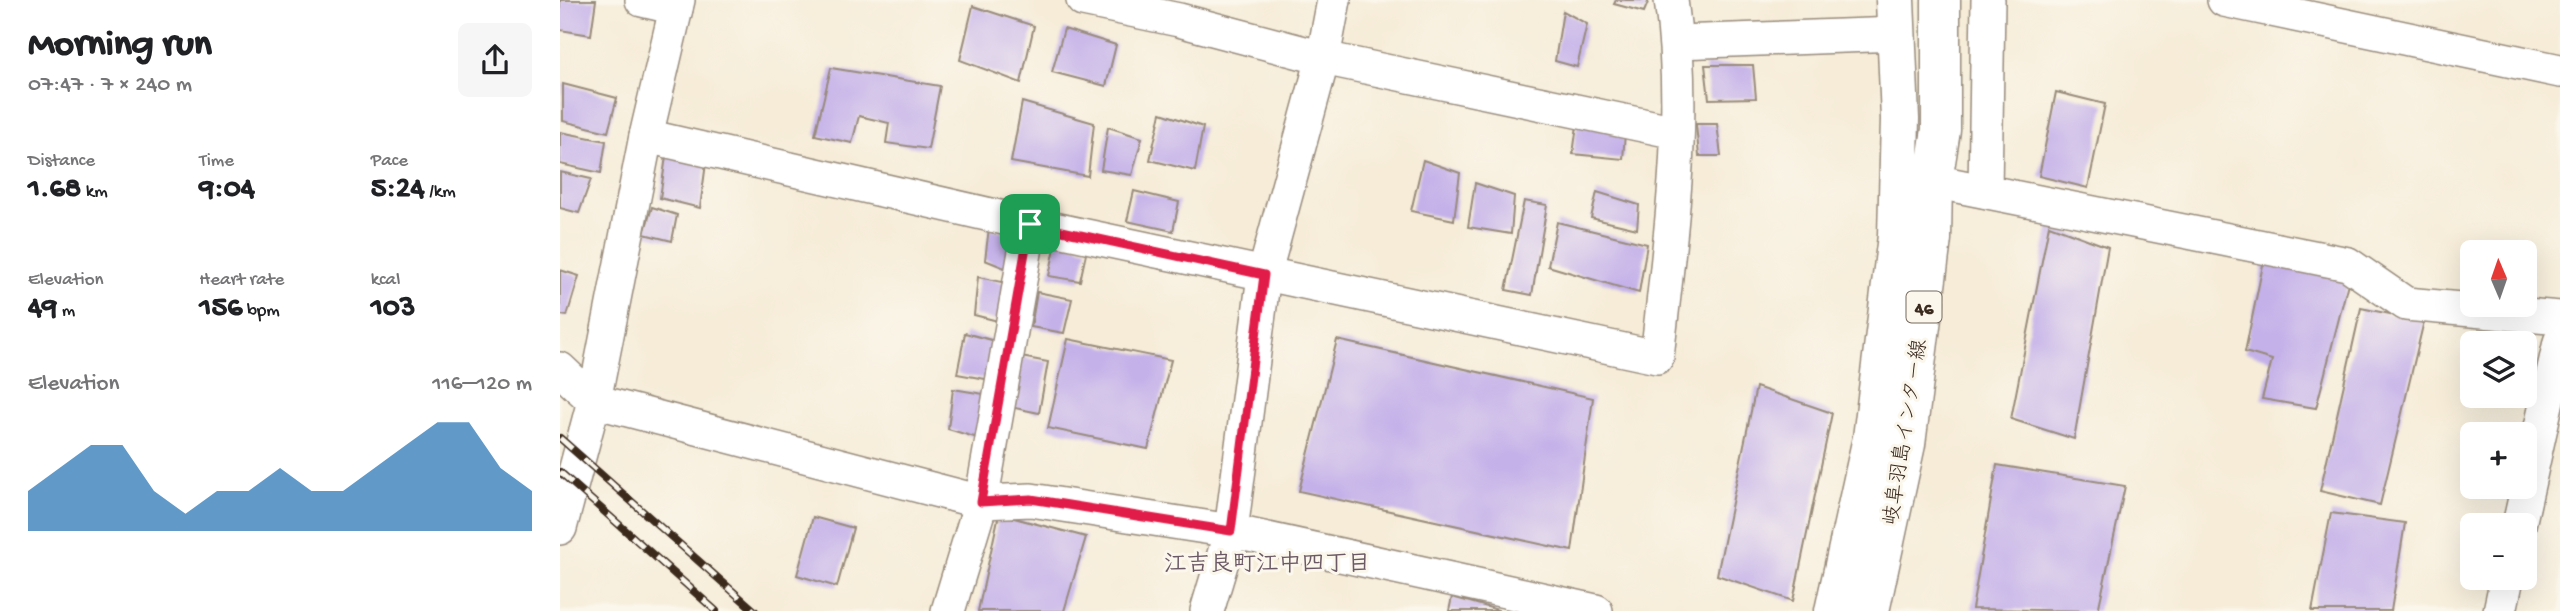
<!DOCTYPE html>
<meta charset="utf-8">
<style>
:root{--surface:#fff;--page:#f6f6f6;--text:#202124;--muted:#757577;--accent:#1f6fb2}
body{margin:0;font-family:"Gochi Hand","Klee One",sans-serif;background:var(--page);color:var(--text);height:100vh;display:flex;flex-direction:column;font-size:26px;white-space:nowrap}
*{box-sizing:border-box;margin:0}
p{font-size:23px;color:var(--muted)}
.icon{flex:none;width:38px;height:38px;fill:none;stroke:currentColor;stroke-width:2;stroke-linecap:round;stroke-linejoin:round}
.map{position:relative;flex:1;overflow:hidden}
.side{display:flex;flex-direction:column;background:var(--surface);width:560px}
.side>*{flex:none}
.needle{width:46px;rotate:358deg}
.controls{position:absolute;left:1900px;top:240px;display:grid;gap:14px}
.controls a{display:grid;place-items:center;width:77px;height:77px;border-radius:10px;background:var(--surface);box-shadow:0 7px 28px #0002;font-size:35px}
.pin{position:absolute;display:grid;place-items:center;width:60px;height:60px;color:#fff;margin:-30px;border-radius:14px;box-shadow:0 4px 10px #0006}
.round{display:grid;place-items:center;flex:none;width:74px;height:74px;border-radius:10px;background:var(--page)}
.headline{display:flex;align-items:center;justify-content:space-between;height:119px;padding:0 28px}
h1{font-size:38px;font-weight:700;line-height:52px}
.metrics{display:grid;grid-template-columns:repeat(3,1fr);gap:10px;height:119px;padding:7px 28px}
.metrics div{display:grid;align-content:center}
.metrics b{font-size:30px;font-weight:700}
.metrics small{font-size:19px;font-weight:400}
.metrics p{font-size:19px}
.chart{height:196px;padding:14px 28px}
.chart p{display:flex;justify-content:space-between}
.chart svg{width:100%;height:126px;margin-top:7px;fill:var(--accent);opacity:.7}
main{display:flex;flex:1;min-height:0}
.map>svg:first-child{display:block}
</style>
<main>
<section class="side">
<div class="headline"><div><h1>Morning run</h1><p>07:47 · 7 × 240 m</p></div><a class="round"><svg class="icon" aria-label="share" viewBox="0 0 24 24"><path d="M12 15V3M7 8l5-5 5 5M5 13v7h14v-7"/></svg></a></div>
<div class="metrics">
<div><p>Distance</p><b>1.68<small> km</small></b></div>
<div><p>Time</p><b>9:04</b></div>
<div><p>Pace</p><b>5:24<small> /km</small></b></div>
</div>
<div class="metrics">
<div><p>Elevation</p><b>49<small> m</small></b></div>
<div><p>Heart rate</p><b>156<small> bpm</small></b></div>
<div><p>kcal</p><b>103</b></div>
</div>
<div class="chart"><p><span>Elevation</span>116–120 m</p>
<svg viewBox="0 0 160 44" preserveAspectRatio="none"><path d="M0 44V30L10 22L20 14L30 14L40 30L50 38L60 30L70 30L80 22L90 30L100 30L110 22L120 14L130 6L140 6L150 22L160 30V44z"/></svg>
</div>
</section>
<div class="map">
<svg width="2000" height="611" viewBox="0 0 2000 611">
<rect width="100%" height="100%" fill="#fbf7ec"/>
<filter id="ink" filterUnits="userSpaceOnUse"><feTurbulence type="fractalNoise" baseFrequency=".0143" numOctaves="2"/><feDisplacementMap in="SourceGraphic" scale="14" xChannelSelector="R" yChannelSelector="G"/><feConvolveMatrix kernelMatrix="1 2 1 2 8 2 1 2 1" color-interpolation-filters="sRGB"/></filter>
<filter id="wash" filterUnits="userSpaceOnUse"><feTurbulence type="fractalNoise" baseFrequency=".00686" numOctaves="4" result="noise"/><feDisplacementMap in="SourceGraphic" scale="28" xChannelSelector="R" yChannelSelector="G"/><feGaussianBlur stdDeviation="1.57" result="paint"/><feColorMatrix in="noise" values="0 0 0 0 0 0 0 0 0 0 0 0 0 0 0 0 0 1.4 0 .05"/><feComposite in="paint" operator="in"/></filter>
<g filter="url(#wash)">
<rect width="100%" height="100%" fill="#f6ecd8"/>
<g id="blocks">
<g fill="#c4b1e9">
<polygon points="0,0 36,0 31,35 0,30"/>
<polygon points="1056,0 1089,0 1084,12 1054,4"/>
<polygon points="413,6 474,26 461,83 400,60"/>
<polygon points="1003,11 1027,24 1017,67 995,61"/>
<polygon points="504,29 556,45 546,86 492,72"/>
<polygon points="1145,65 1193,65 1196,98 1149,99"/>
<polygon points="271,68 380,86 368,149 326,143 329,123 299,116 292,143 255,135"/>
<polygon points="3,84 57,98 48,132 3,121"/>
<polygon points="1496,92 1545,104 1528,188 1479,176"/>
<polygon points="462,102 534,123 528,176 451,162"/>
<polygon points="601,113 643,127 635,171 590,160"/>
<polygon points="1018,118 1065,133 1063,159 1013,154"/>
<polygon points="1136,124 1157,124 1161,156 1139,156"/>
<polygon points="548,127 582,138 572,175 541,170"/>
<polygon points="0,132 46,141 41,173 0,164"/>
<polygon points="106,156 146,163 140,208 100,198"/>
<polygon points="863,160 900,173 894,220 851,211"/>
<polygon points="0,172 31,179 19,213 0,208"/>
<polygon points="915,183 954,196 951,234 908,227"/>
<polygon points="574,191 619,202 613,231 567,221"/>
<polygon points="1037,192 1079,205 1077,229 1031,218"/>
<polygon points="964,201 987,205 972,295 946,290"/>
<polygon points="92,207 117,215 112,241 84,234"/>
<polygon points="997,222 1087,244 1079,293 988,266"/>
<polygon points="1489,225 1548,247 1514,439 1451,419"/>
<polygon points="429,228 462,236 455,272 425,260"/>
<polygon points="497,239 527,249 520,281 489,276"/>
<polygon points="1704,260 1789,279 1756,408 1702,399 1712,360 1685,352"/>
<polygon points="0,270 19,276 7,316 0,315"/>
<polygon points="418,277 456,285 446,323 414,315"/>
<polygon points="477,292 512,299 504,333 471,327"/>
<polygon points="1801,308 1864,321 1820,505 1760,491"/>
<polygon points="405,333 443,343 437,381 397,374"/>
<polygon points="508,339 611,360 588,449 488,428"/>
<polygon points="777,340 1033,398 1012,551 739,491"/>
<polygon points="461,357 488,362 479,413 446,406"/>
<polygon points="1196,387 1272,413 1233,601 1157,575"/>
<polygon points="393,389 430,395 421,439 388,429"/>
<polygon points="1437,465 1565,486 1538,611 1412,609"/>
<polygon points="1771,513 1845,523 1831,611 1752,611"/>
<polygon points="439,514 526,537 504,611 418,611"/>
<polygon points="253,517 293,528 277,587 237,575"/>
<polygon points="892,597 938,610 938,611 889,611"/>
</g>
</g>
</g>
<g filter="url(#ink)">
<use href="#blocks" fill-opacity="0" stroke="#988b7b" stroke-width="2"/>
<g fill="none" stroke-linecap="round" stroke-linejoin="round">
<defs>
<g id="street">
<polyline points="82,0 116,8"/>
<polyline points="523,0 619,20 763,58 1116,132"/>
<polyline points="1664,0 2000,71"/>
<polyline points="1117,42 1338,34"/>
<path d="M86 136 470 224 1097 357C1110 239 1128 118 1111 0"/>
<polyline points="1348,179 1373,181 1788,264 1846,304 2000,318"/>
<polyline points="1425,191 1428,0"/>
<polyline points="0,369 34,401 421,502 471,500 671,531 1036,611"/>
<polyline points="1959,525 2000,342"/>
<polyline points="0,528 34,401 86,136 118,0"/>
<polyline points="388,611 421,502 470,224"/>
<polyline points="647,611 671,531 704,275 763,58 774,0"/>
<polyline points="1940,611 1947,578"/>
</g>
<g id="primary">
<polyline points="1274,611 1312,438 1337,236 1340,119 1335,0"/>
<polyline points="1310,611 1346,444 1372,239 1373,181 1381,130 1381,0"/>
</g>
</defs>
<use href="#street" stroke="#988b7b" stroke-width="36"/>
<use href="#primary" stroke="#988b7b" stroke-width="41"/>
<use href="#street" stroke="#fff" stroke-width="33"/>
<use href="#primary" stroke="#fff" stroke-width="38"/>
<defs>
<g id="rail">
<polyline points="0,438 195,611"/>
<polyline points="0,472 156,611"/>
</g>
</defs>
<use href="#rail" stroke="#3b2a1e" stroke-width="8"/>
<use href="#rail" stroke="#fbf7ec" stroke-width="5" stroke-dasharray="16" stroke-linecap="butt"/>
</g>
</g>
<g fill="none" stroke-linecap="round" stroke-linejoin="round" filter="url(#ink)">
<defs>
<polygon id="route" points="470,224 704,275 671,531 471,499 421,502"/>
</defs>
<use href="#route" stroke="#fff" stroke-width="14"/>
<use href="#route" stroke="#e11d48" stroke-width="9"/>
</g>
<g text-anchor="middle" stroke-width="6" stroke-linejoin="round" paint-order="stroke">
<rect fill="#fbf7ec" stroke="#75685c" stroke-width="2" x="1346.5" y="291.5" width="35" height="31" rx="5"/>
<g font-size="19" font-weight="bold" fill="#3b2a1e">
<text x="1364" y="314">46</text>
</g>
<g font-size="21" fill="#3b2a1e" stroke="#fbf7ec">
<text transform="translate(1344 432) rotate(-81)" y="7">岐阜羽島インター線</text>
</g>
<g font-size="23" font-weight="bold" fill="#6b5965" stroke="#fbf7ec">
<text x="707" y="570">江吉良町江中四丁目</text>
</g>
</g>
</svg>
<div class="controls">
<a><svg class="needle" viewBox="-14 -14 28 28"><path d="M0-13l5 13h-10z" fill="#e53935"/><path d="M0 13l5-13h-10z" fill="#757577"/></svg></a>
<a><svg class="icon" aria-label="layers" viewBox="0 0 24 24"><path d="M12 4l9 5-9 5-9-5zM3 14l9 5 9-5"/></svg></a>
<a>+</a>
<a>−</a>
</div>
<div class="pin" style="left:470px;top:224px;background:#1e9e55"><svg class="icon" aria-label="arrive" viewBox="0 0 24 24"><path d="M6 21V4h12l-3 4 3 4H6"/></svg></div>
</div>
</main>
